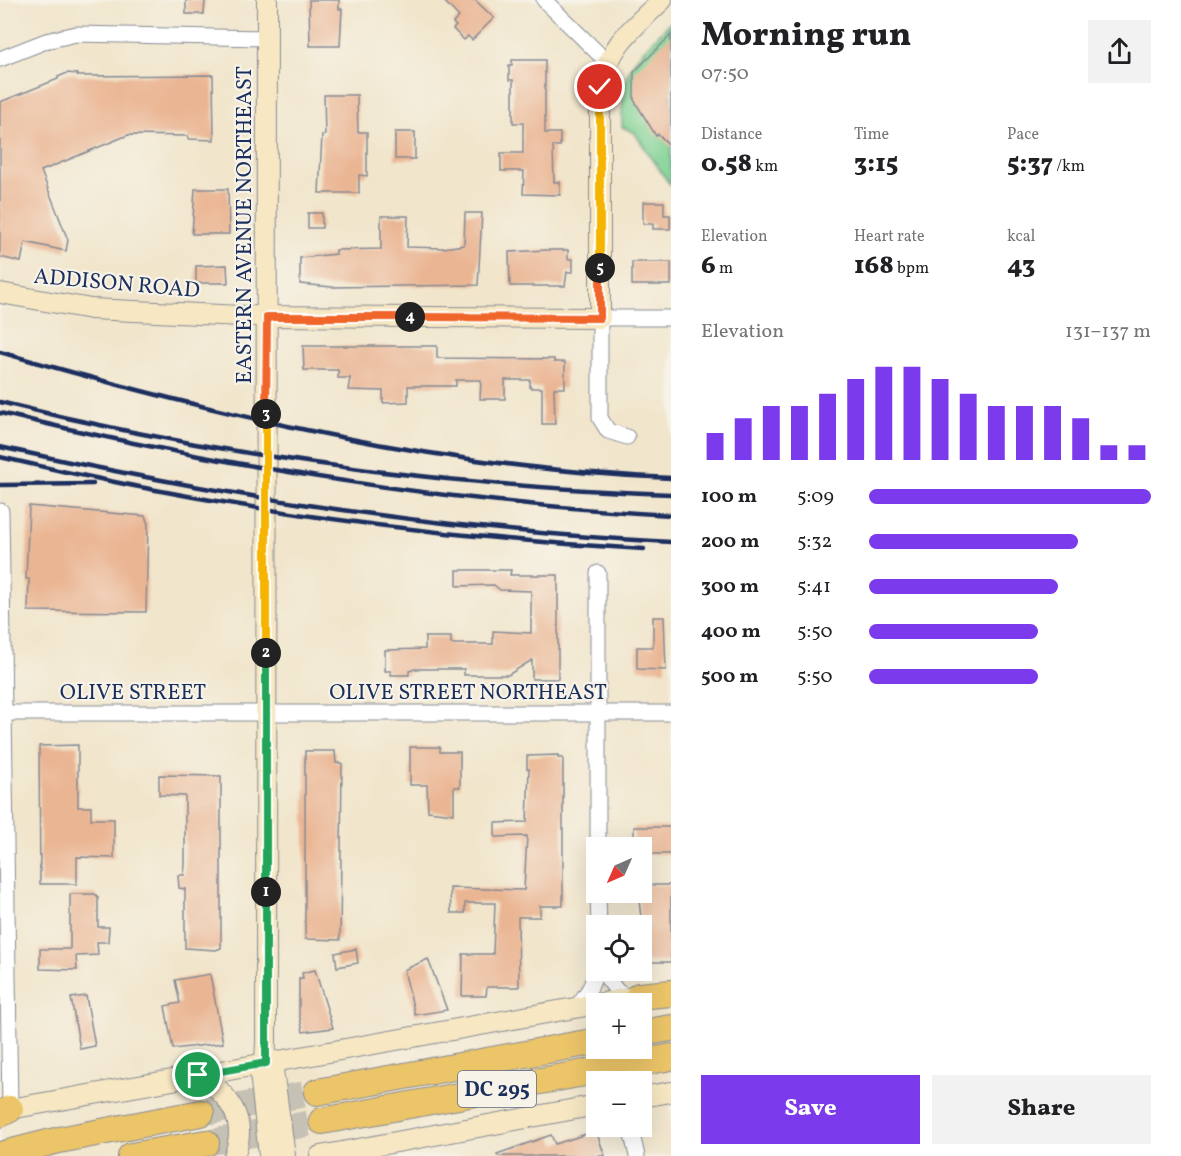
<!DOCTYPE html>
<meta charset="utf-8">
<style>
:root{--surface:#fff;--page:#f2f2f2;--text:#202124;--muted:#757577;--accent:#7c3aed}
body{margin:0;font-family:Vollkorn,serif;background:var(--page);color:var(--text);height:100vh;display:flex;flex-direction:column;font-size:22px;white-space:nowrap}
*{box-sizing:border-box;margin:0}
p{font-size:20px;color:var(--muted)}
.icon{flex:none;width:33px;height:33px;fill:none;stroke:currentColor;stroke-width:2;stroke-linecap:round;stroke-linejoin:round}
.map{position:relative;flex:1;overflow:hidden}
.details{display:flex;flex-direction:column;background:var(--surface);width:510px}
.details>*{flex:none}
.needle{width:39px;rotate:225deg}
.tools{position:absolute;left:586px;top:837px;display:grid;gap:12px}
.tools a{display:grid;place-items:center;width:66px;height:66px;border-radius:0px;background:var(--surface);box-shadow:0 6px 24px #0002;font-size:30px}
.pin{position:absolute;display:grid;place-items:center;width:51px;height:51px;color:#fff;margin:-26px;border:3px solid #fff;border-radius:50%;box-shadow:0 2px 6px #0007}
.km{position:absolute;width:30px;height:30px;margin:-15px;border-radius:50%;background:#222;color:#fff;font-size:16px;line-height:30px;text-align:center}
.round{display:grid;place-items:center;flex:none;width:63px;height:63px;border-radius:0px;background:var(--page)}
.overview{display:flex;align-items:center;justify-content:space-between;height:102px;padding:0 30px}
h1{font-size:33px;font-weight:800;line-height:45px}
.metrics{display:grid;grid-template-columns:repeat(3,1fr);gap:9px;height:102px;padding:6px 30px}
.metrics div{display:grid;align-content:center}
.metrics b{font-size:26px;font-weight:800}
.metrics small{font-size:16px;font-weight:400}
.metrics p{font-size:16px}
.chart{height:168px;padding:12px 30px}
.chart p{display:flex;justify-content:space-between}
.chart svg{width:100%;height:108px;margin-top:6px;stroke:var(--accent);stroke-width:6}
.cta{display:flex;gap:12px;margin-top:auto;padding:12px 30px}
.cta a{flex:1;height:69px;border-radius:0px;background:var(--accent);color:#fff;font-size:24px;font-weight:800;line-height:69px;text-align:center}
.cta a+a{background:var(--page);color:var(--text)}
ul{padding:0 30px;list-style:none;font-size:20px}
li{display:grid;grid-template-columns:96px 72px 1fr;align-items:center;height:45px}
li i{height:15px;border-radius:8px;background:var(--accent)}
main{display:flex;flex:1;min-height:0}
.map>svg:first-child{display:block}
</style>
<main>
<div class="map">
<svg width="671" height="1156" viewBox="0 0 671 1156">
<rect width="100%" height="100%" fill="#f7f3e8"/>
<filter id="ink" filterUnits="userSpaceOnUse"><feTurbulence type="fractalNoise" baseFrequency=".0167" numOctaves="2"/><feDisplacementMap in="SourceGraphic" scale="12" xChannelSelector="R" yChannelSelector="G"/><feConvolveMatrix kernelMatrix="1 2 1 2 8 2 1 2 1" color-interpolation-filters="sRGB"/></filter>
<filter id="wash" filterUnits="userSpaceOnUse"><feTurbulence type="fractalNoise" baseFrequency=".008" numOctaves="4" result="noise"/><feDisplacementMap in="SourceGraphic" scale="24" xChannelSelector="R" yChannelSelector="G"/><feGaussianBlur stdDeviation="1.35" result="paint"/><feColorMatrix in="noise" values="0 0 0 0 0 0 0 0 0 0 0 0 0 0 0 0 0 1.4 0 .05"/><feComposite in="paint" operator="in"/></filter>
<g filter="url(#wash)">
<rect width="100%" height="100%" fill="#f1e5cb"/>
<path fill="#7ed193" stroke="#4c8078" stroke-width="1.5" d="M671 22V186L634 132 622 127C622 66 629 65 671 22Z"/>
<g id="blocks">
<g fill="#eab593">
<polygon points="186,0 205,0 204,14 186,14"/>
<polygon points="309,0 339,0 339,9 342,9 340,46 310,46"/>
<polygon points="443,0 475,0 494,18 472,40 468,36 464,40 453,29 456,26 453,23 459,17"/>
<polygon points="671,35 671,147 658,134 656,136 634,100 634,72"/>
<polygon points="512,60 545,60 545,133 560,133 560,146 553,146 554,182 560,182 560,195 523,194 524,171 501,171 501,153 523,153 523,123 513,123 513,80 509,80 509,65 512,65"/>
<polygon points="67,73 77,74 77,76 213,75 214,140 188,139 188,136 128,135 41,171 68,240 66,251 25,242 21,262 0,257 0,102 58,79 58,77"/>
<polygon points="324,95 357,95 358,132 367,132 367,176 359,175 359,193 319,193 322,135 325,135"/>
<rect x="395" y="132" width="20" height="27"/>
<polygon points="195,189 228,189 229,234 192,234"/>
<polygon points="643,202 664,202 664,215 670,215 670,229 653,229 653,224 643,224"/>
<rect x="308" y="213" width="14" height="15"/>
<polygon points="465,213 482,213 478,285 332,287 300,284 300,258 336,254 336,250 381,249 381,216 408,216 407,247 443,248 464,245"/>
<polygon points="547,250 568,250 568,259 573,259 573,272 567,272 565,286 510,286 509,252"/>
<rect x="632" y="262" width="39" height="23"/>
<polygon points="227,265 228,283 196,283 196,266"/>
<polygon points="303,346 437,346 437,358 554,359 554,362 565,362 565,388 554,388 555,424 542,424 542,388 530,388 530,380 505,380 505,399 480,399 481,380 456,380 456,386 408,386 408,402 383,403 383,391 348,390 350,378 338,378 338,370 304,370"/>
<polygon points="29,506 145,516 148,524 146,612 28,611 29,579 26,579"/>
<polygon points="457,570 511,570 510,575 558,575 558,679 532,679 532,660 508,675 464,675 464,669 415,669 409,671 409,675 391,675 391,671 385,671 385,650 425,649 425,637 451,637 451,644 493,644 493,631 531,633 531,591 500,590 494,585 457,586"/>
<polygon points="653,617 664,617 666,670 637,669 637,647 653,647"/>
<polygon points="78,745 78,807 91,807 91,819 114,819 114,858 77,857 77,884 40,884 39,746"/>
<polygon points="410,747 440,747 440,752 460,752 460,787 454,787 454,814 428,811 427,785 410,785"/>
<polygon points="305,751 335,751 336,763 342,763 340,940 305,939"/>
<polygon points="558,755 558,758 563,758 563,906 540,906 540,917 518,917 519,987 487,987 486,996 462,996 463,954 493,954 495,903 465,903 465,913 451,913 450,888 524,890 527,836 495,837 495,823 527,822 529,769 527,769 527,756"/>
<polygon points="159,775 221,776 221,948 216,950 185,948 185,889 179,888 178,875 184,875 185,864 185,796 159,795"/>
<polygon points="634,827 671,827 671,854 642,854 642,848 634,848"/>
<polygon points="642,885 671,885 671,962 642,962 642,926 638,892 642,892"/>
<polygon points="70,894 95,894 98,897 98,927 109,927 108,942 97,942 98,955 76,956 77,970 40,969 40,949 70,949"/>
<polygon points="356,949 358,963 337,967 335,953"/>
<polygon points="428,959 447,1010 415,1015 404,970"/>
<polygon points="315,970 333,1028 303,1032 299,1013 299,978 303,978 302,973"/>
<polygon points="210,974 223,1043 173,1049 165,1006 180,1003 175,980"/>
<polygon points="86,996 95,1046 80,1049 71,998"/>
<polygon points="596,1131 605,1156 498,1156 497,1154 551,1135 555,1144"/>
</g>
</g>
</g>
<g filter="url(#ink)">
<use href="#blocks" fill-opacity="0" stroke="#868a94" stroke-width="1.5"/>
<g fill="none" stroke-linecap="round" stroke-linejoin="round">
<g stroke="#c6c1b5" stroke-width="26" stroke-dasharray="26 13" stroke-linecap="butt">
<polyline points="201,1113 317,1092"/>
<polyline points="206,1143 322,1121"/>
</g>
<defs>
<g id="street">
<polyline points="544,0 607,62"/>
<polyline points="0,59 46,41 76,34 267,38"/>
<polyline points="627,437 608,431 600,418 600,318 671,318"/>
<polyline points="1,511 10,1109 3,1111"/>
<polyline points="598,573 598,848"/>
<polyline points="0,713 671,713"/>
<polyline points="598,892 599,926"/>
<polyline points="601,970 617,991 627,998"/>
<polyline points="577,1007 590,988 597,970"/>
<polyline points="630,1126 637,1156"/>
</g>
<g id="secondary">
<polyline points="267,0 266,1041 265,1063 260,1072 269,1156"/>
<path d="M0 293 91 309 242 316 600 318V87C611 43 631 30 662 0"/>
<polyline points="598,1004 651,993"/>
<polyline points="265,1063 273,1070 285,1156"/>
<path d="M198 1075C228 1092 249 1120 234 1156"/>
<polyline points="642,1097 671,1092"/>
<polyline points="10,1109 597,1004"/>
<polyline points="320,1156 597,1105"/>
</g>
<g id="highway">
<polyline points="639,996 671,993"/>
<polyline points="642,1033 671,1028"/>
<polyline points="317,1092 597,1041"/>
<polyline points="0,1114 10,1109"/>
<polyline points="322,1121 671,1057"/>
<polyline points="0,1155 59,1140 201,1113"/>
<polyline points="131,1156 206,1143"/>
</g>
</defs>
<use href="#street" stroke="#868a94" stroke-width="17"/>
<use href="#secondary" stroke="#868a94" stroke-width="22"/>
<use href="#highway" stroke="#868a94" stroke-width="28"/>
<use href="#street" stroke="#fff" stroke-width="15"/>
<use href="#secondary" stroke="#f7e8c3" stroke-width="20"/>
<use href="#highway" stroke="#ecc569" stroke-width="26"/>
<g stroke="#1b2f5e" stroke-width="4.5">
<path d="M0 352C218 415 443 469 671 478"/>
<path d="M0 402C219 457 446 486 671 494"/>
<path d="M0 413C220 466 445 503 671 515"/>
<path d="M0 447C220 496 445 531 671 542"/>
<path d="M0 457C211 507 428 537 644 549"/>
<polyline points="0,485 93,484"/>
</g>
</g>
</g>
<g fill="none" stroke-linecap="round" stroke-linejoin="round" filter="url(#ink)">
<defs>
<polyline id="split-1" points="198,1075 266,1063 266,892"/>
<polyline id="split-2" points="266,892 266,653"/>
<polyline id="split-3" points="266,653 266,414"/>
<polyline id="split-4" points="266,414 267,317 410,317"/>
<polyline id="split-5" points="410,317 600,318 600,268"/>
<polyline id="split-6" points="600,268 600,87"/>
</defs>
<use href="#split-1" stroke="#fff" stroke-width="12"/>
<use href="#split-2" stroke="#fff" stroke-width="12"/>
<use href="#split-3" stroke="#fff" stroke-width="12"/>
<use href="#split-4" stroke="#fff" stroke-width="12"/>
<use href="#split-5" stroke="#fff" stroke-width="12"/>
<use href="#split-6" stroke="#fff" stroke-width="12"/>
<use href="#split-1" stroke="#22a559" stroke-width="8"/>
<use href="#split-2" stroke="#22a559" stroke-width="8"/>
<use href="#split-3" stroke="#f5b400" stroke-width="8"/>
<use href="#split-4" stroke="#f0652b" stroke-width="8"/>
<use href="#split-5" stroke="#f0652b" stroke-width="8"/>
<use href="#split-6" stroke="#f5b400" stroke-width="8"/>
</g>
<g text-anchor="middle" stroke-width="4.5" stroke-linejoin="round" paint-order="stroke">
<rect fill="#f7f3e8" stroke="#5d6a87" stroke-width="1.5" x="458" y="1071" width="78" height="36" rx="4.5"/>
<g font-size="21" font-weight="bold" fill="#1b2f5e">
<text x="497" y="1096">DC 295</text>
</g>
<g font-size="22" fill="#1b2f5e" stroke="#f7f3e8">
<text transform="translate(243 225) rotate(-90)" y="8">EASTERN AVENUE NORTHEAST</text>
<text transform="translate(117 282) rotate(5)" y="8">ADDISON ROAD</text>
<text x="133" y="699">OLIVE STREET</text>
<text x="468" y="699">OLIVE STREET NORTHEAST</text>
</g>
</g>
</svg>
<div class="tools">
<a><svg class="needle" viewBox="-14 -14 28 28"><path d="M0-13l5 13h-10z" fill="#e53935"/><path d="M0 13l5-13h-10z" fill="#757577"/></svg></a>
<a><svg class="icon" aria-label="locate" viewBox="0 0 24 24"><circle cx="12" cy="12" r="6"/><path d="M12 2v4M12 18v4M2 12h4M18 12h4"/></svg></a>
<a>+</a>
<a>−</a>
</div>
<div class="pin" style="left:198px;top:1075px;background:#1e9e55"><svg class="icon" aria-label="arrive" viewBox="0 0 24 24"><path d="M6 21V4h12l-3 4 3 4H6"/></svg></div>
<div class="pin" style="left:600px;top:87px;background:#d93025"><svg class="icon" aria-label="check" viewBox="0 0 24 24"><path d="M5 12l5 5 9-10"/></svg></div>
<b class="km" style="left:266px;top:892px">1</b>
<b class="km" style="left:266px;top:653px">2</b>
<b class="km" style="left:266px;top:414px">3</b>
<b class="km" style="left:410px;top:317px">4</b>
<b class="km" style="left:600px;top:268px">5</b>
</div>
<section class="details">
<div class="overview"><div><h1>Morning run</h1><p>07:50</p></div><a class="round"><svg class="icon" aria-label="share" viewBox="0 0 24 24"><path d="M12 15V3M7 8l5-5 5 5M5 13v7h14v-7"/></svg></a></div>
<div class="metrics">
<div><p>Distance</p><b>0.58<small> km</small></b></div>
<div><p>Time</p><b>3:15</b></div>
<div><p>Pace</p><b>5:37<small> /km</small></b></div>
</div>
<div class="metrics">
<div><p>Elevation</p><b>6<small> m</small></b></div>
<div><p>Heart rate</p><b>168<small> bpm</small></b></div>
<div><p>kcal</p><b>43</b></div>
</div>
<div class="chart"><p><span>Elevation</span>131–137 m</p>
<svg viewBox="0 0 160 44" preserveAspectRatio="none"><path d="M5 44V33M15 44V27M25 44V22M35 44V22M45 44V17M55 44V11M65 44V6M75 44V6M85 44V11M95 44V17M105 44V22M115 44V22M125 44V22M135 44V27M145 44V38M155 44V38"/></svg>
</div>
<ul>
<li><b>100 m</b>5:09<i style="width:100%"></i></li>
<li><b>200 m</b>5:32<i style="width:74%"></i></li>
<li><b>300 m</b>5:41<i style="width:67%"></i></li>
<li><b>400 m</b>5:50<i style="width:60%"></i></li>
<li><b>500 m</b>5:50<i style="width:60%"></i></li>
</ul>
<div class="cta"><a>Save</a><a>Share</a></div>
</section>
</main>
